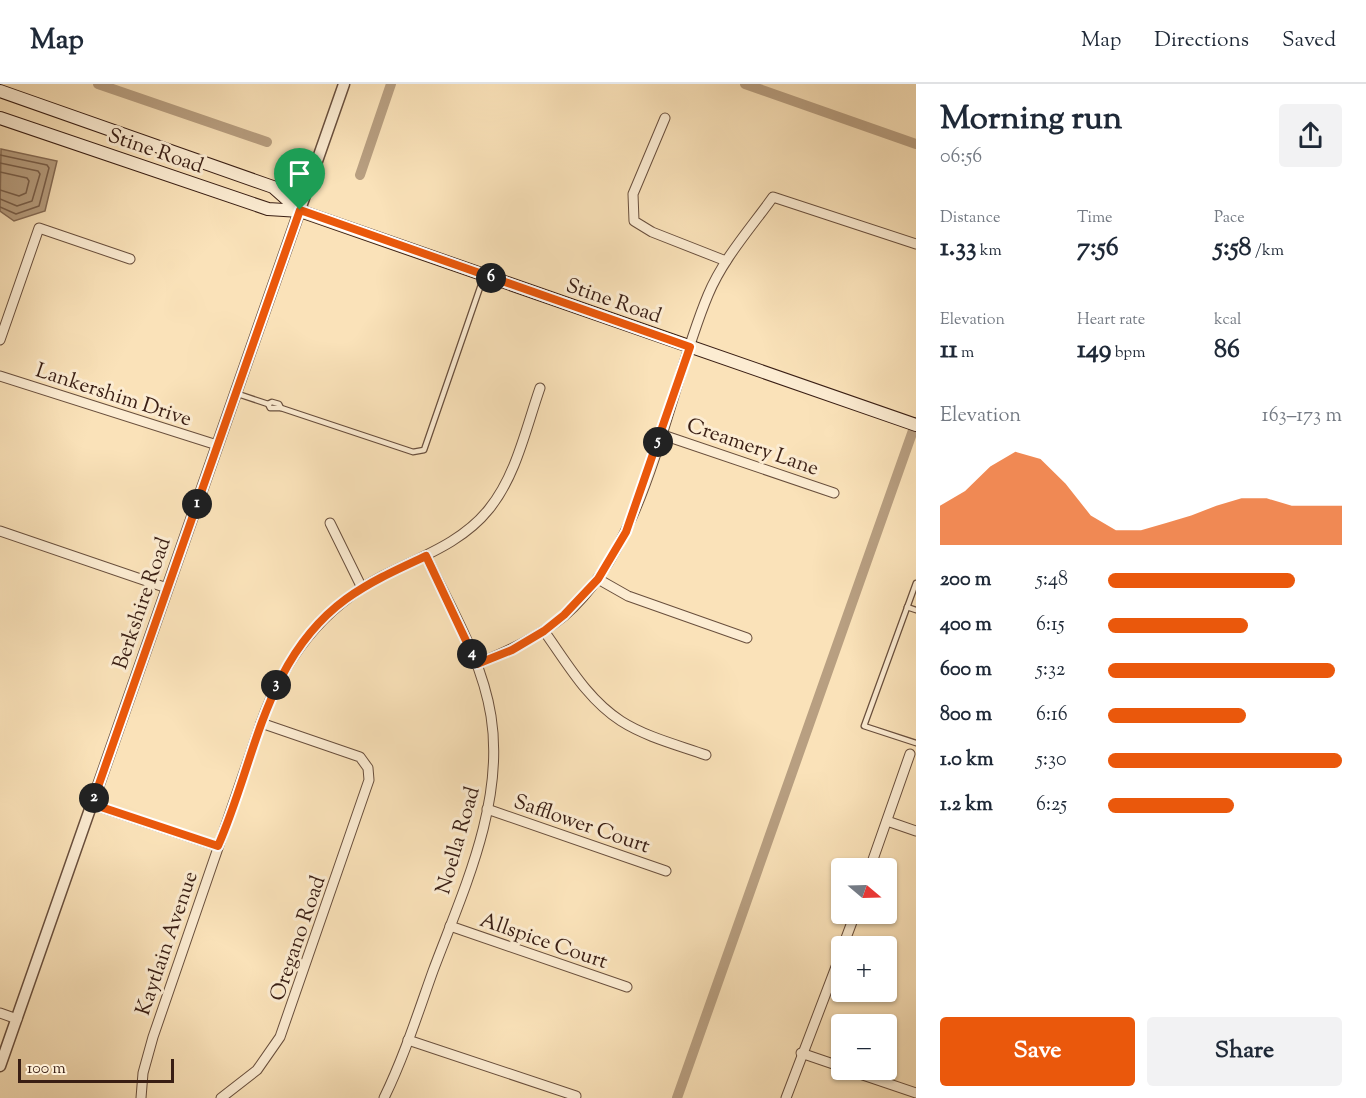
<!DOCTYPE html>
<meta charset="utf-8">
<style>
:root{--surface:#fff;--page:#f2f2f3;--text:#1f2937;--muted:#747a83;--line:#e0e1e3;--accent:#ea580c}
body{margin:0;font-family:"Sorts Mill Goudy",serif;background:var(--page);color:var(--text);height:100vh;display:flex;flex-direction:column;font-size:22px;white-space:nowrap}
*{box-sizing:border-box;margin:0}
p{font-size:20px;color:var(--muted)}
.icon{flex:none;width:33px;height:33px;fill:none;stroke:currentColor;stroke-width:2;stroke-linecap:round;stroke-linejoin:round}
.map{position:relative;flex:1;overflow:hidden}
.side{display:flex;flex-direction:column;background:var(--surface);width:450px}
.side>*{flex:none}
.needle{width:39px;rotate:109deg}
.controls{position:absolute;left:831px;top:774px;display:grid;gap:12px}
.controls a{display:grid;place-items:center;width:66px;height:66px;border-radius:6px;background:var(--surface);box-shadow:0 2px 4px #0004;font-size:30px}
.scale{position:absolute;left:18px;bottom:15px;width:156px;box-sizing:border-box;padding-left:6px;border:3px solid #391e14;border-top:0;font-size:16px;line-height:21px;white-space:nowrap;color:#391e14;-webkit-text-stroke:4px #fcecd2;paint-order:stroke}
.pin{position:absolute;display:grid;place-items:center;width:51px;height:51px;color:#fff;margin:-62px -26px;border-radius:50% 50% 50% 0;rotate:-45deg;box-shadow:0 0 6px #0007}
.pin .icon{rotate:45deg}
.km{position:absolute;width:30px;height:30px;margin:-15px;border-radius:50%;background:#222;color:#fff;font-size:16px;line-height:30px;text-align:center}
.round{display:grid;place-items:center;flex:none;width:63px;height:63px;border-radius:6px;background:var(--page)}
.summary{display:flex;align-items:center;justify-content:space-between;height:102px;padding:0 24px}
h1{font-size:33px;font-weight:700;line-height:45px}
.stats{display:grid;grid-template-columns:repeat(3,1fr);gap:9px;height:102px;padding:6px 24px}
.stats div{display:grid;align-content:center}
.stats b{font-size:26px;font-weight:700}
.stats small{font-size:16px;font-weight:400}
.stats p{font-size:16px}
.chart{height:168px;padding:12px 24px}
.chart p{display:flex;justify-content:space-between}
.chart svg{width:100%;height:108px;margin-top:6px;fill:var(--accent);opacity:.7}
.button{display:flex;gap:12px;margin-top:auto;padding:12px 24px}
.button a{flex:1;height:69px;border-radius:6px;background:var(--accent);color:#fff;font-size:24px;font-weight:700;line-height:69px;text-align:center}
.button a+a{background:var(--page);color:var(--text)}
ul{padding:0 24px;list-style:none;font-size:20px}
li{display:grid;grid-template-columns:96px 72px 1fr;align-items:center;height:45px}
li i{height:15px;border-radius:8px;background:var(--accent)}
header{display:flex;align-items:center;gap:36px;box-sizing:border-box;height:84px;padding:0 30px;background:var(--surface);border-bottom:2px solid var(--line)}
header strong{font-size:28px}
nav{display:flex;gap:33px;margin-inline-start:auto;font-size:21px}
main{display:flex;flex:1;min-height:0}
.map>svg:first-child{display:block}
</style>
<header>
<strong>Map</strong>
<nav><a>Map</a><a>Directions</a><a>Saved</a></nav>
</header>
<main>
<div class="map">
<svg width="916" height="1014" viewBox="0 0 916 1014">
<rect width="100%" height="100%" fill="#fae2b9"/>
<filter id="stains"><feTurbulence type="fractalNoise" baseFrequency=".00333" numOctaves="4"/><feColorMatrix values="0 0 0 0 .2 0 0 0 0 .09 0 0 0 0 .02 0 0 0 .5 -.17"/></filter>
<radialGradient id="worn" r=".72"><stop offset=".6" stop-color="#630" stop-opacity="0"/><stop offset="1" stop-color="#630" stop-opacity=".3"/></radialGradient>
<polygon fill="#b89f81" stroke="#856b55" stroke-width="1.5" points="1,65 57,77 45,127 14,137 0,127"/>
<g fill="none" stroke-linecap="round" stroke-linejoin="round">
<g stroke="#785e4a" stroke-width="1.5">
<polyline points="0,71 47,81 49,84 39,122 16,130 0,123"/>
<polyline points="0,79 38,87 40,90 32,117 17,122 0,115"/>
<polyline points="0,88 27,94 29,97 26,109 19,112 0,106"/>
</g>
<g stroke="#b89f81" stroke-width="10">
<polyline points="98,0 267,58"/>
<polyline points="745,0 916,60"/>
<polyline points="360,91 391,0"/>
<polyline points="677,1014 916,338"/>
</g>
<defs>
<g id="service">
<polyline points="235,309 268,320 270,324 281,324"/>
<polyline points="268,320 272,318 279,320 281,324 413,368 424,366 484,192"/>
<polyline points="916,499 864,642 916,659"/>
<polyline points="907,523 916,526"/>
</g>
<g id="minor">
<polyline points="665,34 633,110 634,137 652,148 726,177"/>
<polyline points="0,256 39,144 130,175"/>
<polyline points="0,292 217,361"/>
<polyline points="660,350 834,409"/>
<polyline points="330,439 362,504"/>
<polyline points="0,447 167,504"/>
<polyline points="598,495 628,512 747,554"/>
<path d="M544 547C567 579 587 615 621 637 646 653 678 661 706 671"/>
<path d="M477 580C508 567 537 554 564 532 648 460 666 311 708 211 723 175 750 145 773 113L916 160"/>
<polyline points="91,720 217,762"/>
<polyline points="487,725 666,787"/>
<polyline points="887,737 916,747"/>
<polyline points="870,784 910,670"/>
<polyline points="450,842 627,903"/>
<polyline points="843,862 855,830"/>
<polyline points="0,929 17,935"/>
<polyline points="408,956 576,1012"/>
<polyline points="801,969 842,983"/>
<polyline points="848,986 916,1009"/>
<path d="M141 1014 143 989 153 953 261 639C284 575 321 524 383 492 420 473 462 459 489 425 516 392 526 344 540 304"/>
<polyline points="221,1014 257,986 280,953 369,696 368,684 360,673 261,639"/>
<path d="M384 1014C404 973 418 929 433 887 463 807 505 719 491 632 482 575 450 523 426 472"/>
<polyline points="786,1014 842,867"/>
</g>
<polyline id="tertiary" points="0,982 344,0"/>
<g id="secondary">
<polyline points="0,7 273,103 300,127"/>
<polyline points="0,34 268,125 300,127 916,341"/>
</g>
</defs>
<use href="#service" stroke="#694f3d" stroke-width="7"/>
<use href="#minor" stroke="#694f3d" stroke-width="11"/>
<use href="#tertiary" stroke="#694f3d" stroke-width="13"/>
<use href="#secondary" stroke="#391e14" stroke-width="14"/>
<use href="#service" stroke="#fcecd2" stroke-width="4.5"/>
<use href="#minor" stroke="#fcecd2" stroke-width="9"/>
<use href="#tertiary" stroke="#fcecd2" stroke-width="10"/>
<use href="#secondary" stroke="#fcecd2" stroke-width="12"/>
</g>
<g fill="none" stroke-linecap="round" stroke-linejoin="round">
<defs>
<path id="route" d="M300 126 690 263 626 448 598 495 564 531 544 547 512 566 477 580 426 472C398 485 371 497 346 515 264 575 256 676 218 762L92 720Z"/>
</defs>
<use href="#route" stroke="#fff" stroke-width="12"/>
<use href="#route" stroke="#ea580c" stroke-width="8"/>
</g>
<g text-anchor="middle" stroke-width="6" stroke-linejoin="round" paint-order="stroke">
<g font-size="21" fill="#391e14" stroke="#fcecd2">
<text transform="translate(156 66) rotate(19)" y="7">Stine Road</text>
<text transform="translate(614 216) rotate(19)" y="7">Stine Road</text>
<text transform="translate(114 310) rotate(18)" y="7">Lankershim Drive</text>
<text transform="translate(753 362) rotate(19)" y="7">Creamery Lane</text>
<text transform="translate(141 519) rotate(-71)" y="7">Berkshire Road</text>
<text transform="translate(582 739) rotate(19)" y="7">Safflower Court</text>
<text transform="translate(457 756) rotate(-74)" y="7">Noella Road</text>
<text transform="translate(297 854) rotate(-71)" y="7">Oregano Road</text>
<text transform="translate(544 856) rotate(19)" y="7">Allspice Court</text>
<text transform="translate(166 859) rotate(-71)" y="7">Kaytlain Avenue</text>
</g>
</g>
<rect width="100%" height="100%" filter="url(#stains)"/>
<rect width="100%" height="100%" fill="url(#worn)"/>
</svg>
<div class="controls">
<a><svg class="needle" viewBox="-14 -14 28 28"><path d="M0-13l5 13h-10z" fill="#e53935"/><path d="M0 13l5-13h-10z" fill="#747a83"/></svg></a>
<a>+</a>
<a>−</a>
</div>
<div class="scale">100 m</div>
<div class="pin" style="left:300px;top:126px;background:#1e9e55"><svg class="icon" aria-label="arrive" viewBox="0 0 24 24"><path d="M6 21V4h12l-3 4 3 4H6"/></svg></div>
<b class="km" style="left:197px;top:420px">1</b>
<b class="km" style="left:94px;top:714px">2</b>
<b class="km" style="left:276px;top:601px">3</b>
<b class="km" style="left:472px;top:570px">4</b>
<b class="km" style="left:658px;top:358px">5</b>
<b class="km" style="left:491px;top:194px">6</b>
</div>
<section class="side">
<div class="summary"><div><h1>Morning run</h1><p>06:56</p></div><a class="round"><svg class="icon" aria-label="share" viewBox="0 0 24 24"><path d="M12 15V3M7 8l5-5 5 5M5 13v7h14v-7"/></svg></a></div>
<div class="stats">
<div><p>Distance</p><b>1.33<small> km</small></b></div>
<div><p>Time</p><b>7:56</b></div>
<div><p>Pace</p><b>5:58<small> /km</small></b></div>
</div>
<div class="stats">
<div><p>Elevation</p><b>11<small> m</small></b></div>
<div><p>Heart rate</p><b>149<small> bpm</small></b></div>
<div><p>kcal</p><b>86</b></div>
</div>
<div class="chart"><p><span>Elevation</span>163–173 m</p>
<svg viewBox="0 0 160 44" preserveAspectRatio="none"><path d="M0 44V28L10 22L20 12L30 6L40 9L50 19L60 32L70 38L80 38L90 35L100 32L110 28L120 25L130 25L140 28L150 28L160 28V44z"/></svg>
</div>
<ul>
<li><b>200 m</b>5:48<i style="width:80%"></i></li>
<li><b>400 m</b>6:15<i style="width:60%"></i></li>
<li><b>600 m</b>5:32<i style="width:97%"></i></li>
<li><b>800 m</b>6:16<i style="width:59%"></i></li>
<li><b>1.0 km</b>5:30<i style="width:100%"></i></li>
<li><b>1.2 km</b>6:25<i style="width:54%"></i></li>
</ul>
<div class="button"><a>Save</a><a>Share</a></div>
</section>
</main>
